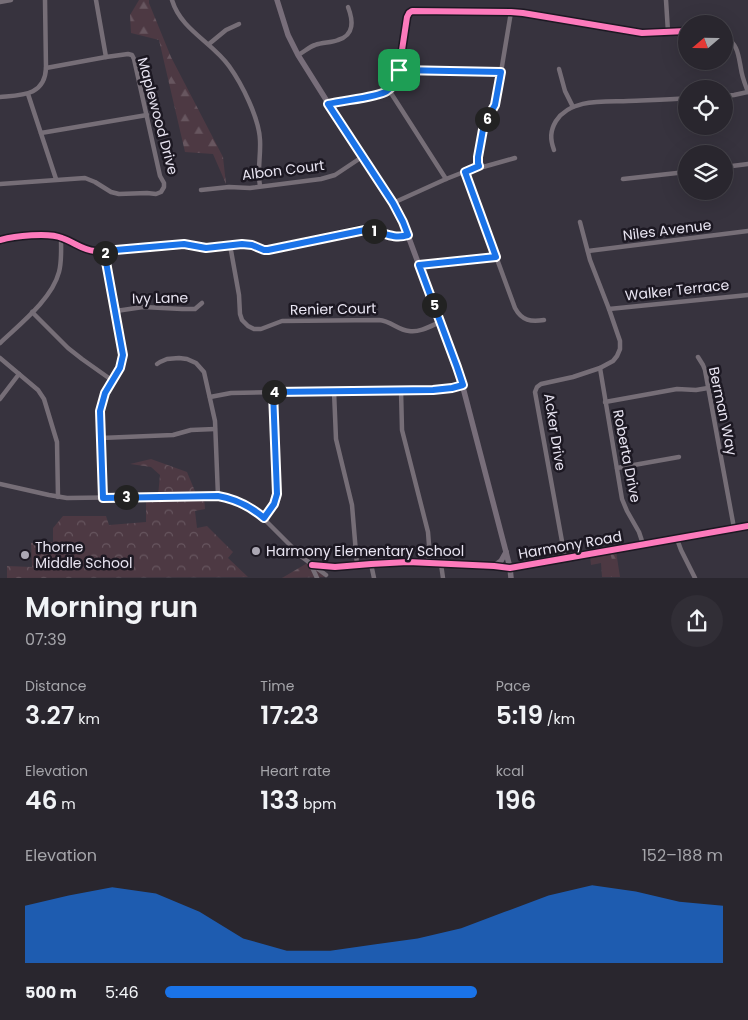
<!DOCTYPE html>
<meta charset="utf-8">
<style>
:root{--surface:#29262e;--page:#312e36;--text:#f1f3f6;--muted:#a5a5aa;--line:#45434a;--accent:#1a73e8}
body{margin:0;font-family:Poppins,sans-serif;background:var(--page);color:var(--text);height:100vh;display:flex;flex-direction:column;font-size:19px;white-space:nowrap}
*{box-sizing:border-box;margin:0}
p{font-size:16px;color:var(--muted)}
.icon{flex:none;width:28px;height:28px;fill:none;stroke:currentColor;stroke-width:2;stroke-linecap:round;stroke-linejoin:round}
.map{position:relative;height:578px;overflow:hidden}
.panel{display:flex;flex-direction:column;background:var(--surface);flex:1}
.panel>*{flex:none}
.needle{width:32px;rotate:250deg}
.controls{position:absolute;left:678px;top:15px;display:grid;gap:10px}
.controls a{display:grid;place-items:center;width:55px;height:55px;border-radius:50%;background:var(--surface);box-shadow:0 5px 20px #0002,0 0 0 1px var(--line);font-size:25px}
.pin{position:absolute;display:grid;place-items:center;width:42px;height:42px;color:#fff;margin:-21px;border-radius:10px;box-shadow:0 2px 8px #0006}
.km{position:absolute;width:25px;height:25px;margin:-12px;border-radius:50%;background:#222;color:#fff;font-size:14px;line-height:25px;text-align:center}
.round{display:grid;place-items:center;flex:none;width:52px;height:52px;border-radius:26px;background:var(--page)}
.head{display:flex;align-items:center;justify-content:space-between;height:85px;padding:0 25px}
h1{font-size:28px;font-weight:600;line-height:38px}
.metrics{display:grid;grid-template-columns:repeat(3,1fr);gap:8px;height:85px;padding:5px 25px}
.metrics div{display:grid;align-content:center}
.metrics b{font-size:25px;font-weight:600}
.metrics small{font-size:14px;font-weight:400}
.metrics p{font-size:14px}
.chart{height:140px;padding:10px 25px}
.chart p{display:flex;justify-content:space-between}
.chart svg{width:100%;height:90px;margin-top:5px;fill:var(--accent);opacity:.7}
ul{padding:0 25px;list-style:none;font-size:16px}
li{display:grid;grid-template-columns:80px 60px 1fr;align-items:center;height:38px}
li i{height:12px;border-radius:6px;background:var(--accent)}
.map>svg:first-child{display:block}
</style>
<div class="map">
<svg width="748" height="578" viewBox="0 0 748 578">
<defs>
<pattern id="forest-firs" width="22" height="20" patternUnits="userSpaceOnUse" patternTransform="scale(1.25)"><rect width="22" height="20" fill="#4d3943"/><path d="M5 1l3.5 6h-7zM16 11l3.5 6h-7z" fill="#67565f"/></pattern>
<pattern id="cemetery-stones" width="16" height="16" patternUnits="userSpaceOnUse" patternTransform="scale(1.25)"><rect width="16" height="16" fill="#4d3943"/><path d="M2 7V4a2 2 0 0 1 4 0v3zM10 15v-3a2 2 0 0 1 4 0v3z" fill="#67565f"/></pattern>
<pattern id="park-crowns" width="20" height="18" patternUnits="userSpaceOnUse" patternTransform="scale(1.25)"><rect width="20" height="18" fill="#4d3943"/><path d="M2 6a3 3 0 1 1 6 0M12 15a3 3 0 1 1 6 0" fill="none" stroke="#67565f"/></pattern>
</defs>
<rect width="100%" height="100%" fill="#37333e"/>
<g fill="url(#forest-firs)">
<polygon points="139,0 149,0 149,3 171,57 223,157 226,184 213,154 185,152 159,40 131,33 130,15"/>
<polygon points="616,551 620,577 602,577 601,563 591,565 590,556"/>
<polygon points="309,562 325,574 324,577 282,578"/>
</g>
<polygon fill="url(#cemetery-stones)" points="609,548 612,560 601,562 597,550"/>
<polygon fill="url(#park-crowns)" points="151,459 187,472 197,496 204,496 205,509 195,511 197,528 207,526 233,552 228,558 248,577 7,578 7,566 32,567 31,543 53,542 53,528 63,516 106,516 109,525 146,522 146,496 158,496 160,475 151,467 130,464"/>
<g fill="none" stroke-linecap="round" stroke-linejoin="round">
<g stroke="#766e77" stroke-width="4.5">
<polyline points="96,0 106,57"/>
<path d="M172 0C181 30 212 42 229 66 242 84 259 118 260 140 261 156 257 171 260 186"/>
<polyline points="666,0 668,32"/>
<polyline points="0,2 11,0"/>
<path d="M724 35C738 45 738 53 741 69 742 77 745 84 748 92"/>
<polyline points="209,44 226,30 239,24"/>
<path d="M298 55C304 52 309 47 315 45 323 42 331 43 338 40 355 35 353 20 348 7"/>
<polyline points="559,69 565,91 573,107"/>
<polyline points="399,70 501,73"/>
<polyline points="389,90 446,179"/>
<polyline points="28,94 56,179"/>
<polyline points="724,96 734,95 748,92"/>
<path d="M0 97C21 95 45 96 46 68L45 0"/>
<polyline points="328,104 377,95 389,90 396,80 399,70 407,17 409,13 412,11 511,12 523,13 642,33 686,31"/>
<polyline points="41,133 147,115"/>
<path d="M554 150C550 139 550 131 556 121 571 98 605 102 628 101 647 100 667 100 686 98"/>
<polyline points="479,166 478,157 484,124 496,102 511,12"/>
<polyline points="724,167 748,164"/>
<path d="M465 172 515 308C522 321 531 322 544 320"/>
<polyline points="623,179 686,172"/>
<polyline points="0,184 85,178 95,182 111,192 119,194 147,193 156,194 161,192 164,187 164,183 160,176 134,59 132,55 128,54 106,57 46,68"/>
<polyline points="201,190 229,187 250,188 321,179 335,175 362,157"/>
<polyline points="393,203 446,179 479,166 483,167 515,158"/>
<path d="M0 240C14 236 49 232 62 238 74 242 82 250 95 251L184 245 206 248 242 244 251 245 264 250H268L360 230C378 228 389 240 408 235"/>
<path d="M230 245 239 295 240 314 242 320 248 326 254 329H261L282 321 379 320C391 321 398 330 409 331 419 333 431 326 440 322"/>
<polyline points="588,251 748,231"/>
<polyline points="419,265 495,257"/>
<polyline points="609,309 748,295"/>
<polyline points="116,311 143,307 182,309 195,309 202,303"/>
<polyline points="32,312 68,348 82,359 113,381"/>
<path d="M0 343C20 324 52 299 59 272 62 261 61 249 61 237"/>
<polyline points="698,357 703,365 705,370 734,528"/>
<polyline points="0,358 38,390 44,399 57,442 58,497"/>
<polyline points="157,364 160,362 167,359 179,358 187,359 196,363 204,372 215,421 218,496"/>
<polyline points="600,368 622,499 627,511 639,532 643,544"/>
<polyline points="401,390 402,430 428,532 429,545 428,563"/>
<polyline points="334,391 336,439 352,505 357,565"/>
<polyline points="210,397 231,393 442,389 463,385"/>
<polyline points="0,399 19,374"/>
<polyline points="605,402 677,389 696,390 708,388"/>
<polyline points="101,438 173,435 191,430 215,429"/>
<polyline points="617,468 679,457"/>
<polyline points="0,484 49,495 67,498 218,496 233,499 251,508 261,516 302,557 326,575"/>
<polyline points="103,498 101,411 105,393 120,368 123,355 104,251"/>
<polyline points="264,518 274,505 277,494 273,392"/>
<polyline points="677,539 681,550 695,578"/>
<polyline points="565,558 535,392 537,387 541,384 573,377 600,368 613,361 617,356 620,349 620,341 609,309 590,260 580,222"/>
<polyline points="371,564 374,578"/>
<polyline points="441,564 443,578"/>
<polyline points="312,565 335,567 371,564 408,562 494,566 510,568 748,526"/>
<polyline points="312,567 317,578"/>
</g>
<g stroke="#786e7a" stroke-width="5.5">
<polyline points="277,0 288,35 298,55 362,157 393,203 403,222 460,376 506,552 510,568 511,578"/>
<polyline points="494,566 501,561 506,552"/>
</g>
<defs>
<g id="cycleway">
<polyline points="328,104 377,95 389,90 396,80 399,70 407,17 409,13 412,11 511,12 523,13 642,33 686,31"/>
<path d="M0 240C14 236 49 232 62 238 74 242 82 250 95 251L184 245 206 248 242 244 251 245 264 250H268L360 230C378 228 389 240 408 235"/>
<polyline points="312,565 335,567 371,564 408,562 494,566 510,568 748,526"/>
</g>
</defs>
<use href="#cycleway" stroke="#1c1822" stroke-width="9"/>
<use href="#cycleway" stroke="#fd7abc" stroke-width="6"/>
</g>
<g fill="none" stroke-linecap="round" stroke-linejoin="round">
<defs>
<path id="route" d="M399 70 501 72 495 105 484 124 478 157V163L479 166 465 172 496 257 419 265 457 367 463 385 452 388 433 390 273 392 277 494 274 504 264 518C250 506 236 499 218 496L103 498 100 411 105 393 120 368 123 355 104 251 184 244 206 248 242 244 252 245 264 250H268L365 230C382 230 390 240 408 235L403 222 393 203 328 104C343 100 376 98 387 91 394 87 397 77 399 70Z"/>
</defs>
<use href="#route" stroke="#fff" stroke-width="10"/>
<use href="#route" stroke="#1a73e8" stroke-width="6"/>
</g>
<g fill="#aba7b3" stroke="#1c1822" stroke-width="2">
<circle cx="256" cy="551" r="5"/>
<circle cx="25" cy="555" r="5"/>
</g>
<g text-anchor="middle" stroke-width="5" stroke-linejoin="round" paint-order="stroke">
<g font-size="14" fill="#e9e5f2" stroke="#1c1822">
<text transform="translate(158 116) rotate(75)" y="5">Maplewood Drive</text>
<text transform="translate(283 170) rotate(-7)" y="5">Albon Court</text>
<text transform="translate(667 230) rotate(-7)" y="5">Niles Avenue</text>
<text transform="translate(677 290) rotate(-6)" y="5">Walker Terrace</text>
<text transform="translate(160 298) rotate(-1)" y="5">Ivy Lane</text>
<text transform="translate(333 309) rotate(-1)" y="5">Renier Court</text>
<text transform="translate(723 411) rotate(78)" y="5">Berman Way</text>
<text transform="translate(555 432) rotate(81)" y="5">Acker Drive</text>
<text transform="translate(627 456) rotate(79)" y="5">Roberta Drive</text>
<text transform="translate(570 545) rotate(-10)" y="5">Harmony Road</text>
</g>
<g font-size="14" fill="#e9e5f2" stroke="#1c1822" text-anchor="start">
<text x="35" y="552">Thorne<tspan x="35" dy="16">Middle School</tspan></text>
<text x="266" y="556">Harmony Elementary School</text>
</g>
</g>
</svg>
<div class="controls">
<a><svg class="needle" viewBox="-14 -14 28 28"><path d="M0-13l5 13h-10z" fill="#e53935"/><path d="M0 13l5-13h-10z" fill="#a5a5aa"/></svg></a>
<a><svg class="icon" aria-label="locate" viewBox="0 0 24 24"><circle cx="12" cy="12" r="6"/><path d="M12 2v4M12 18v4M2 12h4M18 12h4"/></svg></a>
<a><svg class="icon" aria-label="layers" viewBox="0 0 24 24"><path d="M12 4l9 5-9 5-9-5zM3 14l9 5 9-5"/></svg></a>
</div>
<div class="pin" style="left:399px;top:70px;background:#1e9e55"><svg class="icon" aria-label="arrive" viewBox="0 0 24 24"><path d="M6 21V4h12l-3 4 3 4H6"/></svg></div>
<b class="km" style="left:374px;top:231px">1</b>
<b class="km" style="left:105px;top:253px">2</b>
<b class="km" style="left:126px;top:497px">3</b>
<b class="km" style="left:274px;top:392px">4</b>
<b class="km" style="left:434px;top:305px">5</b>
<b class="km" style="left:487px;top:119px">6</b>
</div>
<section class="panel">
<div class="head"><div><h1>Morning run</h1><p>07:39</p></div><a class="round"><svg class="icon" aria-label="share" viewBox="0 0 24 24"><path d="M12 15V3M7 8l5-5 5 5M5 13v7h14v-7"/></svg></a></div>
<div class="metrics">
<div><p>Distance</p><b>3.27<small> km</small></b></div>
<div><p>Time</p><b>17:23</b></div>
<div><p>Pace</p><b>5:19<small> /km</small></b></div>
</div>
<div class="metrics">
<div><p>Elevation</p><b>46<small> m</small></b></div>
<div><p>Heart rate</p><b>133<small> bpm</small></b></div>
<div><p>kcal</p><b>196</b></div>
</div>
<div class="chart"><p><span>Elevation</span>152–188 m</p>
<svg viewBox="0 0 160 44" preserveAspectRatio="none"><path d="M0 44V16L10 11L20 7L30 10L40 19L50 32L60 38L70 38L80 35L90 32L100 27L110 19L120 11L130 6L140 9L150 14L160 16V44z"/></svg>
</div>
<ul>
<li><b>500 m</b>5:46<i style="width:56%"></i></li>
</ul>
</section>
